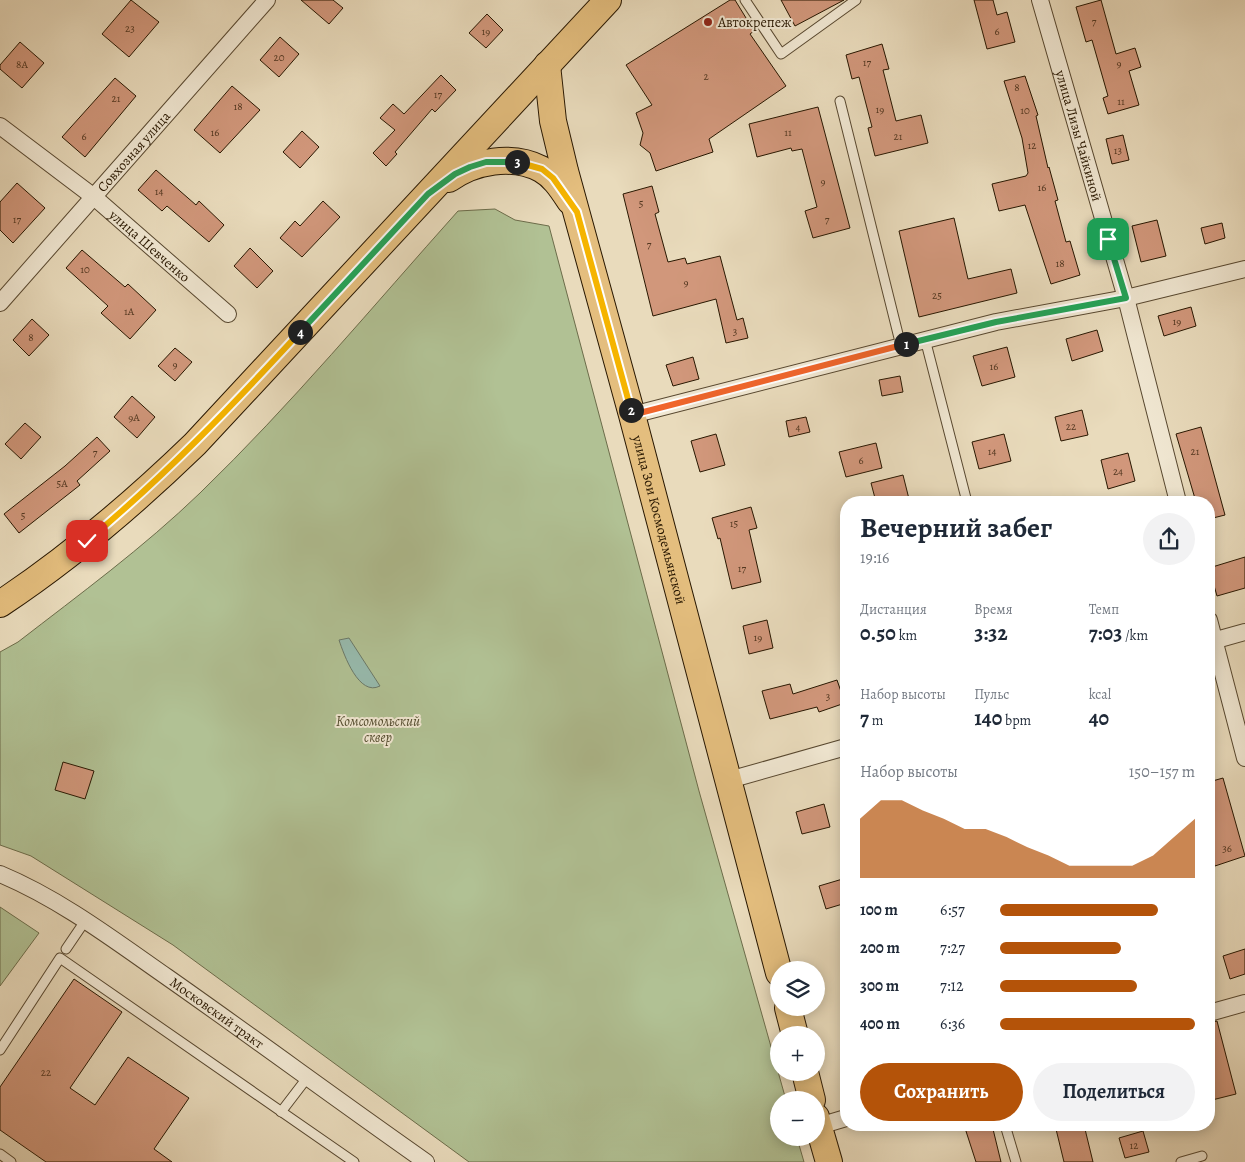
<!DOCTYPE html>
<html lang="ru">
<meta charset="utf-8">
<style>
:root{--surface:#fff;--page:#f2f2f3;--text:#1f2937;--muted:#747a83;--accent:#b45309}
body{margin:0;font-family:Alegreya,serif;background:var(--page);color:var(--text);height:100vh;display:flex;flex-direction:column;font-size:19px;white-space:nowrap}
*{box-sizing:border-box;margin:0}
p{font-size:16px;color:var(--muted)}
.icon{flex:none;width:28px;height:28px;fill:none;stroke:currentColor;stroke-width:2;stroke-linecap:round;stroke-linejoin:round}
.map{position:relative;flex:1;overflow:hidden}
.panel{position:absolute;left:840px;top:496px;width:375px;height:635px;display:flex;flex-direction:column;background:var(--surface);border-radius:20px;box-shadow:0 2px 12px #0003}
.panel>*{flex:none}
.controls{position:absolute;left:770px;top:961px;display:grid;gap:10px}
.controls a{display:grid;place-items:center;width:55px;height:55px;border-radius:50%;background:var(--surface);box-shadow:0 2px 12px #0003;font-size:25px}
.pin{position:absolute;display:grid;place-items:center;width:42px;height:42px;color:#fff;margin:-21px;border-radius:10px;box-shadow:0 2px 8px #0006}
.km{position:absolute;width:25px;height:25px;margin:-12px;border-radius:50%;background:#222;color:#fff;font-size:14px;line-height:25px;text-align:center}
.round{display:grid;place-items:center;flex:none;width:52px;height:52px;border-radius:26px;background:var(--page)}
.head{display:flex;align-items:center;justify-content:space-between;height:85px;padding:0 20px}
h1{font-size:28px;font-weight:700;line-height:38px}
.stats{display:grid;grid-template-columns:repeat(3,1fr);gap:8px;height:85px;padding:5px 20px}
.stats div{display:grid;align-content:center}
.stats b{font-size:21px;font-weight:700}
.stats small{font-size:14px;font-weight:400}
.stats p{font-size:14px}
.chart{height:140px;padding:10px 20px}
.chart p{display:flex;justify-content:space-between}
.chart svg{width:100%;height:90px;margin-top:5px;fill:var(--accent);opacity:.7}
.cta{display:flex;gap:10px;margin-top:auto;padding:10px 20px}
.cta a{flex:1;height:58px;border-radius:30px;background:var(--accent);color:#fff;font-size:20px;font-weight:700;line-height:58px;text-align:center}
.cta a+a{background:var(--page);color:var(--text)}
ul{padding:0 20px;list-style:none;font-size:16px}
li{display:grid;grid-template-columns:80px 60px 1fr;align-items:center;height:38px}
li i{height:12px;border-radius:6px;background:var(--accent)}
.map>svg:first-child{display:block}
</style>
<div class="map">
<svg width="1245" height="1162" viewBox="0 0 1245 1162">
<rect width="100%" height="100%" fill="#e9dbbc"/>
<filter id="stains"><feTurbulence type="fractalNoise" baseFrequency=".004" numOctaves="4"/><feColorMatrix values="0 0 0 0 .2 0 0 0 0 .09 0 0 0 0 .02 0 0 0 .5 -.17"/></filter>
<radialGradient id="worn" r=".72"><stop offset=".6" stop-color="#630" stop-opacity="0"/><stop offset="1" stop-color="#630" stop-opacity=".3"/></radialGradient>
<g fill="#b1c194" stroke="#6c6c4a">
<path d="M495 209 515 220 549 226 699 791 786 1100H779V1138H797L804 1162H469L173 945 31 856 0 845V652L18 642C80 594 143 548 200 493 291 405 373 306 458 211Z"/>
<polygon points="0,907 39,933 0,986"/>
</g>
<path fill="#97bbae" stroke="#6b7969" d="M349 638 380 686C359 697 344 655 339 640Z"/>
<g fill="#d1977b" stroke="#281701">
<polygon points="131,0 159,22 129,57 102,34"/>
<polygon points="301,0 333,0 343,8 329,24"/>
<polygon points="730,0 735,0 754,31 750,34 786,86 709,139 713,152 656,171 650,153 640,145 643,133 636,113 652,105 626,65"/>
<polygon points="781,0 844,0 795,26"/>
<polygon points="974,0 993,0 997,15 1007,12 1015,42 987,49"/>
<polygon points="1101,0 1116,54 1135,48 1141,67 1129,71 1139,105 1108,114 1103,98 1108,96 1092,40 1086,42 1076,7"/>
<polygon points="487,14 503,30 486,48 469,33"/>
<polygon points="280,37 299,54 279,77 260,60"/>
<polygon points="20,42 44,63 22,88 0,69 0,65"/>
<polygon points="882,44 889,69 883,70 896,121 921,115 928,143 875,156 868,128 872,127 859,77 852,79 846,55"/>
<polygon points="441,75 456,90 435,112 432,109 395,152 397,154 386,166 373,153 395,130 380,118 393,104 404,114"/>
<polygon points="1025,76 1038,115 1036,116 1048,168 1049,167 1058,200 1055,201 1066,242 1070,241 1080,275 1051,284 1025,205 999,211 992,184 1026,176 1028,173 1022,138 1004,81"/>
<polygon points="115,78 136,96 85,157 62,137"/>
<polygon points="232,86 260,110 220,153 194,130"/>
<polygon points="818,107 850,228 813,238 805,211 817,207 802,149 792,151 791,148 757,157 749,124"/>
<polygon points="302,131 319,147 300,168 283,152"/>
<polygon points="1123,135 1129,160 1112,164 1106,139"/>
<polygon points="156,170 196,205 199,201 224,225 209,242 167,206 162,211 138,190"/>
<polygon points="17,183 45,208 13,243 0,230 0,202"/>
<polygon points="652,186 659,212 655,214 668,262 685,258 687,264 720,256 737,320 743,318 748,338 726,343 716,299 653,316 623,194"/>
<polygon points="323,201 340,217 302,257 280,238 295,221 300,226"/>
<polygon points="954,218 968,279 1011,269 1017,293 919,317 899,231"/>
<polygon points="1157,220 1166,256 1141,262 1132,226"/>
<polygon points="1222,223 1225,238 1205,244 1201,228"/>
<polygon points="250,248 273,271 257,288 234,266"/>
<polygon points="82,250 125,287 128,284 156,310 130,339 101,313 108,306 66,268"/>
<polygon points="1191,307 1196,326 1164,336 1158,316"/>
<polygon points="32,319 49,335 29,356 13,340"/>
<polygon points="1097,330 1103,351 1072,361 1066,339"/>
<polygon points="1007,347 1015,377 982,386 973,356"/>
<polygon points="175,348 192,362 175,381 158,366"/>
<polygon points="693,357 699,379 673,386 666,365"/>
<polygon points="900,376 903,392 882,396 879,380"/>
<polygon points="132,396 155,417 137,438 114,417"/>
<polygon points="1082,410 1088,435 1061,441 1055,417"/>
<polygon points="806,417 810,432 789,437 786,421"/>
<polygon points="25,423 41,437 21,459 5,444"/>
<polygon points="1201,427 1225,515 1209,519 1209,502 1196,502 1176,434"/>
<polygon points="716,434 725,465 700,472 691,441"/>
<polygon points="1004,434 1011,461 979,469 972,442"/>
<polygon points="97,437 110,451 77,481 80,485 19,533 4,514 65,466"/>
<polygon points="876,443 882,468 846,477 839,452"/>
<polygon points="1128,453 1135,481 1108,489 1101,460"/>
<polygon points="903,475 909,499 895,502 876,502 871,483"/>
<polygon points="751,507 757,528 749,530 761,582 732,589 720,538 718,539 712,518"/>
<polygon points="1245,557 1245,588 1217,596 1209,568"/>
<polygon points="767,620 773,648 749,654 743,626"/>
<polygon points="837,680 845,703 819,712 817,707 770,719 762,691 790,684 793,694"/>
<polygon points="63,762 94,771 85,799 55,790"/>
<polygon points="1223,778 1245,856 1215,866 1209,845 1209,782"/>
<polygon points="824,804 830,827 802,834 796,812"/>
<polygon points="846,878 846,903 826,909 819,886"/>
<polygon points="1245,949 1245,974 1230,979 1223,956"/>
<polygon points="74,979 122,1012 70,1088 95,1105 128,1057 189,1098 154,1149 172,1162 46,1162 0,1130 0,1087"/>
<polygon points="1217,1021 1236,1094 1212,1100 1209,1089 1209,1023"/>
<polygon points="964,1125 992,1125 1001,1162 976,1162"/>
<polygon points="1055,1125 1084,1125 1093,1162 1064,1162"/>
<polygon points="1143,1131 1149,1152 1125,1158 1119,1138"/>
</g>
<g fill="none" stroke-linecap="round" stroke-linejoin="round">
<defs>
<g id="service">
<polyline points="745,0 781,54 856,0"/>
<polyline points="840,101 901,346"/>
<polyline points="925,339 967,502"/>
<polyline points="66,949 85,921"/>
<polyline points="0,1050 60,958 354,1162"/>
<polyline points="281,1112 307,1078"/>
<polyline points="1005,1125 1016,1162"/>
<polyline points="0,1154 11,1162"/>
<polyline points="1181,1162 1202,1156"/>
</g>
<g id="minor">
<path id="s1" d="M1040 0 1126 298 1178 502"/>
<path id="s2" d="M0 126 94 197 228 314"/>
<path id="s3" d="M0 303 267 0"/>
<polyline points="632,415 996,322 1126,298 1245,269"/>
<polyline points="1209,620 1245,758"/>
<polyline points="1209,642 1245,632"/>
<polyline points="729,780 846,747"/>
<path id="s4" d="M0 874C60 899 114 940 167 977 254 1038 339 1101 426 1162"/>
<polyline points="1209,1013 1245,1003"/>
<polyline points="819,1126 846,1118"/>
</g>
<g id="primary">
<path id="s5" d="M547 65 553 121 565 171 632 415 779 973"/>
<path d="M449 179C474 161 512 154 541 169 554 176 562 189 570 201"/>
<path d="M0 604C71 557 134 503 195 444L608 0"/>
<polyline points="788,1008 795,1035"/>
<polyline points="805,1072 812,1100"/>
<polyline points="816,1117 829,1162"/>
</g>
</defs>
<use href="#service" stroke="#584830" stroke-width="11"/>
<use href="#minor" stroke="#584830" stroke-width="18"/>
<use href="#primary" stroke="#281701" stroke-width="28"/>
<use href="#service" stroke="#f1e8d3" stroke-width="9"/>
<use href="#minor" stroke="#f1e8d3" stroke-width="16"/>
<use href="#primary" stroke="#e4be7e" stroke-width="26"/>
</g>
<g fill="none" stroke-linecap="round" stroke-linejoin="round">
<defs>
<polyline id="split-1" points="906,344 996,322 1126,298 1108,239"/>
<polyline id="split-2" points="631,410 632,415 906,344"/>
<polyline id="split-3" points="517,162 542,169 553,178 577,212 631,410"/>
<polyline id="split-4" points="300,332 428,194 455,174 470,167 486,162 517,162"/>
<path id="split-5" d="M87 541C164 477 232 406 300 332"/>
</defs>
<use href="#split-1" stroke="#fff" stroke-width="10"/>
<use href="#split-2" stroke="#fff" stroke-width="10"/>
<use href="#split-3" stroke="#fff" stroke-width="10"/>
<use href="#split-4" stroke="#fff" stroke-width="10"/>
<use href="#split-5" stroke="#fff" stroke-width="10"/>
<use href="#split-1" stroke="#22a559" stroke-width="6"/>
<use href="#split-2" stroke="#f0652b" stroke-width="6"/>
<use href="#split-3" stroke="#f5b400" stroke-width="6"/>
<use href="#split-4" stroke="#22a559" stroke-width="6"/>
<use href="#split-5" stroke="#f5b400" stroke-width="6"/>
</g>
<circle fill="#8f2418" stroke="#f1e8d3" stroke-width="2" cx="708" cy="22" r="5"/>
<g text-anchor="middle" stroke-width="4" stroke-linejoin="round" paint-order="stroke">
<g font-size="11" fill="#523720">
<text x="1094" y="25">7</text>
<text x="130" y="32">23</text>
<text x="486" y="35">19</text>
<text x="997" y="35">6</text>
<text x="279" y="61">20</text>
<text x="867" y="66">17</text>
<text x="1119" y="67">9</text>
<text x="22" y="68">8А</text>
<text x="706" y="80">2</text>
<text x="1017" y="91">8</text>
<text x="438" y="98">17</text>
<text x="116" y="102">21</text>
<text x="1121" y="105">11</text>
<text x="238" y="110">18</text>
<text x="880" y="113">19</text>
<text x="1025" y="114">10</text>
<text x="215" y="136">16</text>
<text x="788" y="136">11</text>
<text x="84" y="140">6</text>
<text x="898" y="140">21</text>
<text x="1032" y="149">12</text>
<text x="1118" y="154">13</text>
<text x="823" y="185">9</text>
<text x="1042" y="191">16</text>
<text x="159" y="195">14</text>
<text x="641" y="207">5</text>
<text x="17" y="223">17</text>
<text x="827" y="223">7</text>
<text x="649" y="248">7</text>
<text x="1060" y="267">18</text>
<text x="85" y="273">10</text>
<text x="686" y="286">9</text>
<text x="937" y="299">25</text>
<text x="129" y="315">1А</text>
<text x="1177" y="325">19</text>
<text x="735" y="335">3</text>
<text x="31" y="341">8</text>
<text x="175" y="368">9</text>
<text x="994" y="370">16</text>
<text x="134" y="421">9А</text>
<text x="1071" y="430">22</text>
<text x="798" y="431">4</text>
<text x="992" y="455">14</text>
<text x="1195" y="455">21</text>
<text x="95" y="456">7</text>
<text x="861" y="464">6</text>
<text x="1118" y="475">24</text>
<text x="62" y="487">5А</text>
<text x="23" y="519">5</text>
<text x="734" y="527">15</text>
<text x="742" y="572">17</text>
<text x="758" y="641">19</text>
<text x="828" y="700">3</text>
<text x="1227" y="852">36</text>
<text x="46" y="1076">22</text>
<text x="1134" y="1149">12</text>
</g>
<g font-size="14" fill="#281701" stroke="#f1e8d3" text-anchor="start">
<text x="718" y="27">Автокрепеж</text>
</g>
<g font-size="14" fill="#281701" stroke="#f1e8d3">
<text dy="5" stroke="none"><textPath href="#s1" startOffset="141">улица Лизы Чайкиной</textPath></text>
<text dy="5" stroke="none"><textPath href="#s3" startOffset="202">Совхозная улица</textPath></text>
<text dy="5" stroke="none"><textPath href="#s2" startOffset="192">улица Шевченко</textPath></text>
<text dy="5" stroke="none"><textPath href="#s5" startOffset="469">улица Зои Космодемьянской</textPath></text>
<text dy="5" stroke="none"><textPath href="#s4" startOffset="258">Московский тракт</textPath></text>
</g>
<g font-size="14" font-style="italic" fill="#514a2d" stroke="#f1e8d3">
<text x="378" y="726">Комсомольский<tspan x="378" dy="16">сквер</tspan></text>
</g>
</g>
<rect width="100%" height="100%" filter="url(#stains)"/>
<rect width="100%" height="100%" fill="url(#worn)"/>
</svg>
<div class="controls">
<a><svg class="icon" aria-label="layers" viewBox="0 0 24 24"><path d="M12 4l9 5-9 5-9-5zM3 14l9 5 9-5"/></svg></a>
<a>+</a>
<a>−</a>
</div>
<div class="pin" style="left:1108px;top:239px;background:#1e9e55"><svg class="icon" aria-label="arrive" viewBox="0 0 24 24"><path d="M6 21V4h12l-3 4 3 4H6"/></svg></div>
<div class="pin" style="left:87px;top:541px;background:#d93025"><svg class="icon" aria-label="check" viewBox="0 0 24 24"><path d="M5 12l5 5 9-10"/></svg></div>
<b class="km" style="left:906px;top:344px">1</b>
<b class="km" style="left:631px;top:410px">2</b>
<b class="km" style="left:517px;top:162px">3</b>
<b class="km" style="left:300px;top:332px">4</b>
<section class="panel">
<div class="head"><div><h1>Вечерний забег</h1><p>19:16</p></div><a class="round"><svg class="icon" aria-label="share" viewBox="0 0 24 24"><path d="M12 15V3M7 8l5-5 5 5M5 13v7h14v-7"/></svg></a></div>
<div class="stats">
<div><p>Дистанция</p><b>0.50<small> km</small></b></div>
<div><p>Время</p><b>3:32</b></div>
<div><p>Темп</p><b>7:03<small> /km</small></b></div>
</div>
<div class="stats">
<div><p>Набор высоты</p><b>7<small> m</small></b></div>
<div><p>Пульс</p><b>140<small> bpm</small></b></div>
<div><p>kcal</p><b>40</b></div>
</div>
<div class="chart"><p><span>Набор высоты</span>150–157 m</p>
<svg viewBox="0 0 160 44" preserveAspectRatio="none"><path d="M0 44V15L10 6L20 6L30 11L40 15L50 20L60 20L70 24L80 29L90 33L100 38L110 38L120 38L130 38L140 33L150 24L160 15V44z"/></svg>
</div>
<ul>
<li><b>100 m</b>6:57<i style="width:81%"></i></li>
<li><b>200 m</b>7:27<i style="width:62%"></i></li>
<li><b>300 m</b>7:12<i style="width:70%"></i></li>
<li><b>400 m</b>6:36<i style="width:100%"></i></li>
</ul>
<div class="cta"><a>Сохранить</a><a>Поделиться</a></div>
</section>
</div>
